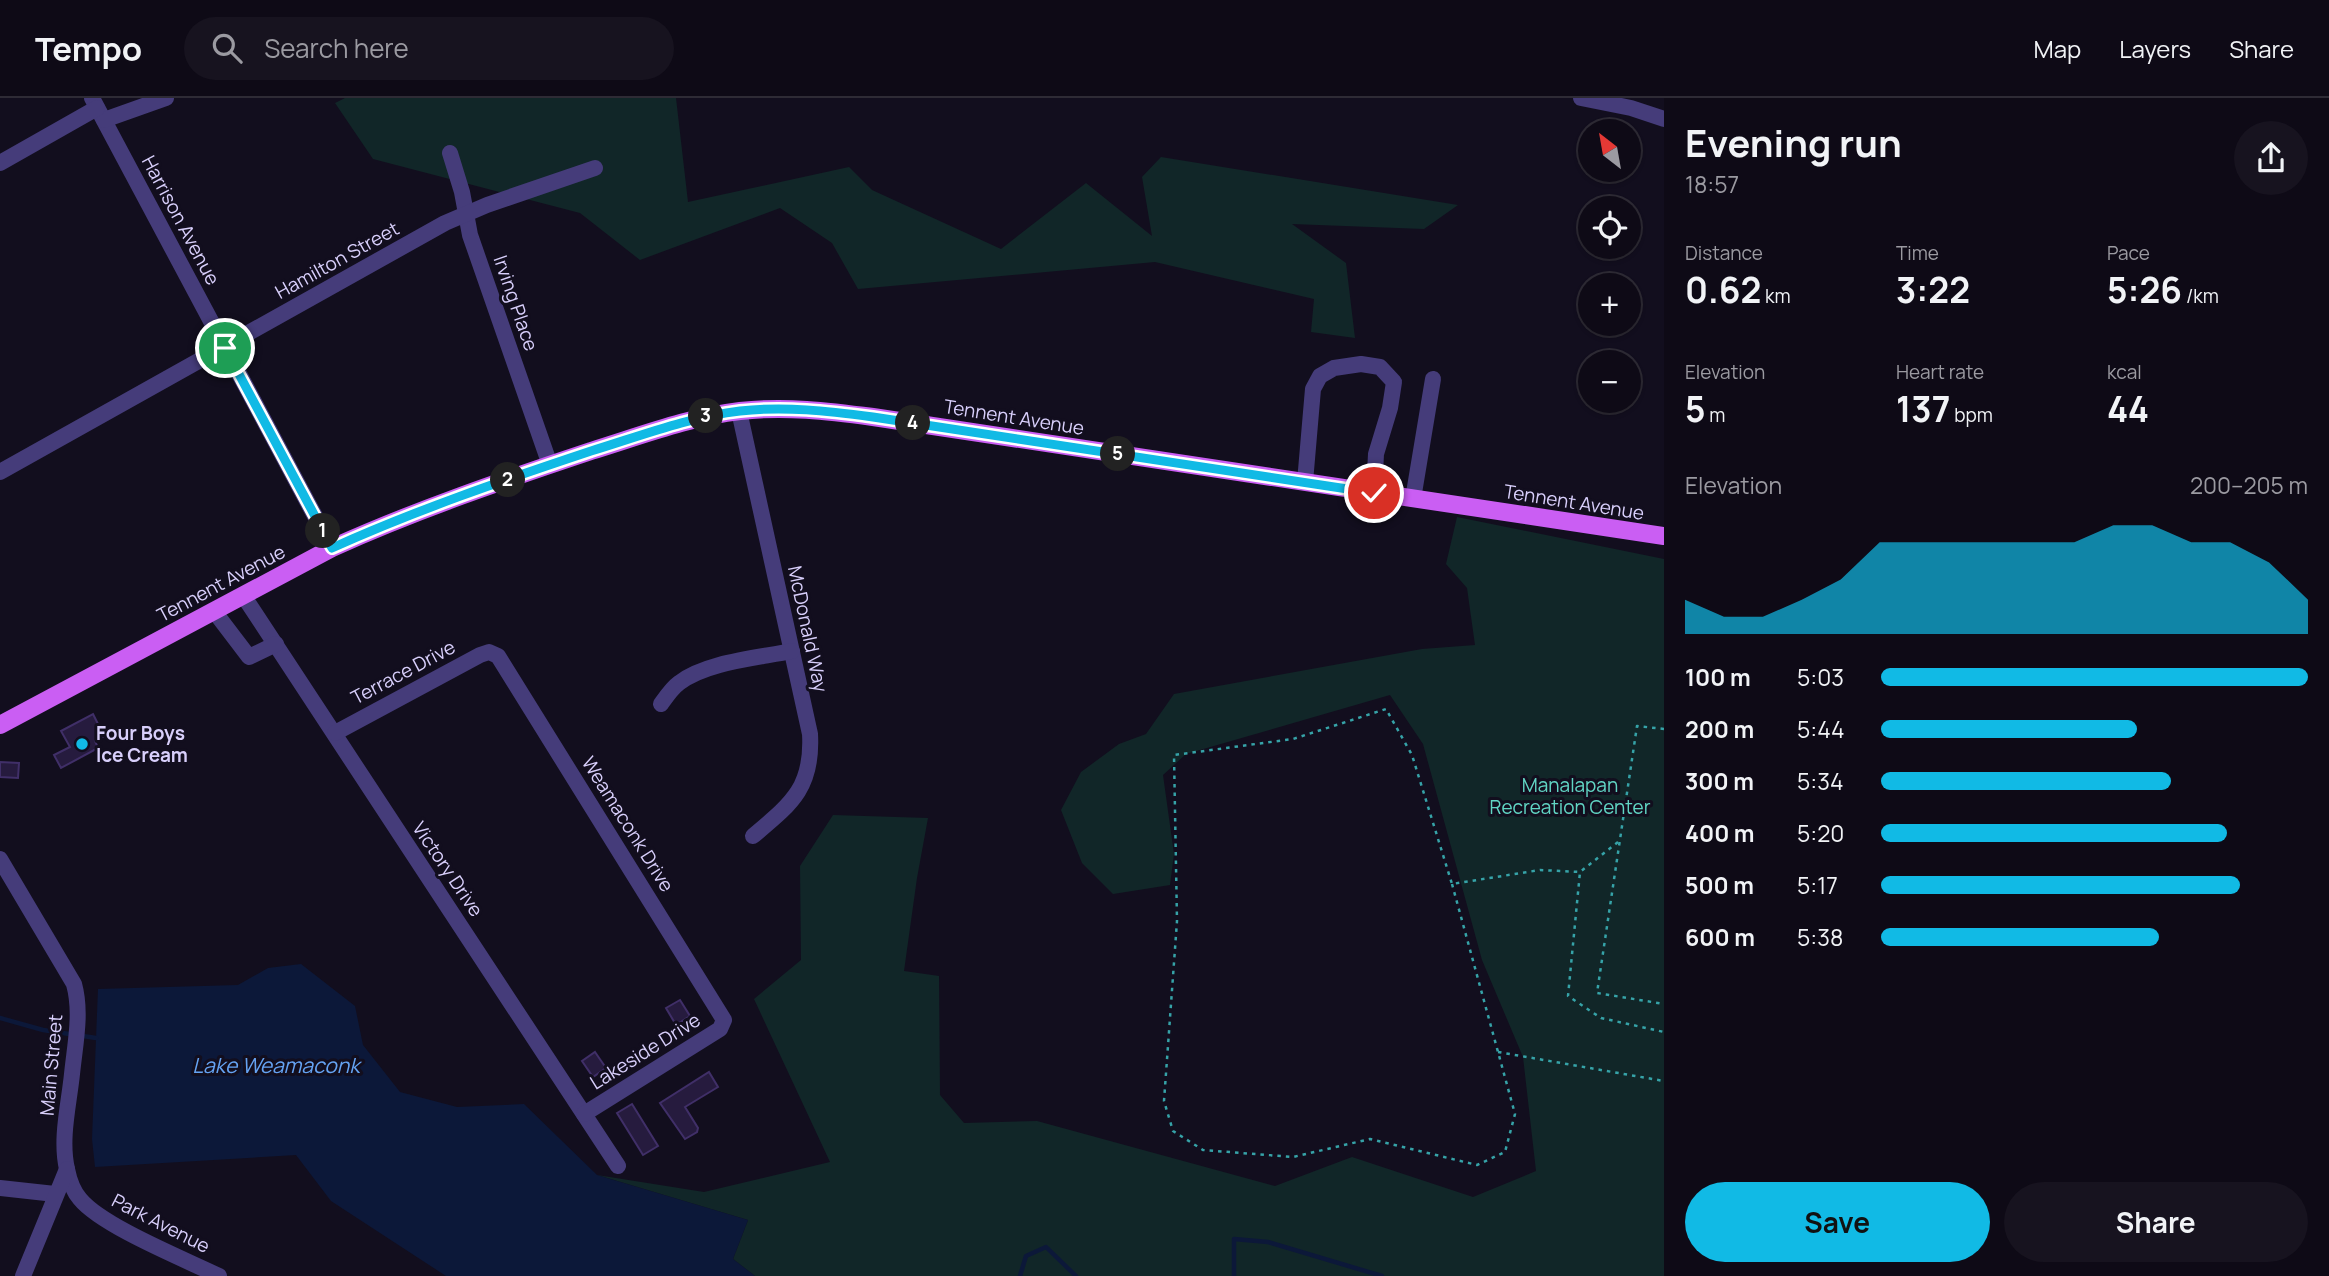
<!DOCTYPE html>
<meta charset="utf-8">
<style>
:root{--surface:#0e0a16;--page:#17131f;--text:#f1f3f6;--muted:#9b9aa1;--line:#2e2b35;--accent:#11bae5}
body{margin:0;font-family:Manrope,sans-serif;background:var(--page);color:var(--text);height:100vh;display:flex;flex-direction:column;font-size:26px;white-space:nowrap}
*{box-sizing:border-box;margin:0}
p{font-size:23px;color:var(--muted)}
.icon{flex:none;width:38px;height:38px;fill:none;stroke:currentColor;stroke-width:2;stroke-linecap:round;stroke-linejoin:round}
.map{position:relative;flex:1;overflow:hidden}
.sheet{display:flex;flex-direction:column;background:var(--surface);width:665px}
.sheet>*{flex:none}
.needle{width:46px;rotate:329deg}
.tools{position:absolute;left:1578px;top:21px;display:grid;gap:14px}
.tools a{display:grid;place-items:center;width:63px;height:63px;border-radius:50%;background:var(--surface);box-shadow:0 2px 5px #0004,0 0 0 2px var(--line);font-size:35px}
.pin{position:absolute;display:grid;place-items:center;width:60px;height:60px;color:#fff;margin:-30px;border:4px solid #fff;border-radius:50%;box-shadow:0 2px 7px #0007}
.km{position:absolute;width:35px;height:35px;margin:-18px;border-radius:50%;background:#222;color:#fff;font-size:19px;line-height:35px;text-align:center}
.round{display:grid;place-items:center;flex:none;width:74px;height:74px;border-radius:37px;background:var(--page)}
.overview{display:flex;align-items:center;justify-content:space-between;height:119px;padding:0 21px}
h1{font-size:38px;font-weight:700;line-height:52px}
.stats{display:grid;grid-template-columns:repeat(3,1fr);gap:10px;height:119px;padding:7px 21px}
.stats div{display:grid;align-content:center}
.stats b{font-size:35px;font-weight:700}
.stats small{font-size:19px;font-weight:400}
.stats p{font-size:19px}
.chart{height:196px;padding:14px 21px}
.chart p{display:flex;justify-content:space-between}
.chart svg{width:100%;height:126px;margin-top:7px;fill:var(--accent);opacity:.7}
.cta{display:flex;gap:14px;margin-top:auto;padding:14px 21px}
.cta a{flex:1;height:80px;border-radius:42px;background:var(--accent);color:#111;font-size:28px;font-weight:700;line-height:80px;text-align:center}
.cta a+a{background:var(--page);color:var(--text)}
ul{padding:0 21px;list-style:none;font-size:23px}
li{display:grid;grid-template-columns:112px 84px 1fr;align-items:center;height:52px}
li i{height:18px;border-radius:9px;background:var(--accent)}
header{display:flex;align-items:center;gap:42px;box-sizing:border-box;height:98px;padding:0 35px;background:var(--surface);border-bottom:2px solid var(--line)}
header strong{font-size:33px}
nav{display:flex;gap:38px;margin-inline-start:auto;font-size:24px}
.search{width:490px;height:63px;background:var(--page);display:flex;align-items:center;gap:18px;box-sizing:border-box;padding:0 24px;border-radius:38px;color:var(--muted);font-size:26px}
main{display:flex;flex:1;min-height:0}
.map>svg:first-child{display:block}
</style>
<header>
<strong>Tempo</strong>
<div class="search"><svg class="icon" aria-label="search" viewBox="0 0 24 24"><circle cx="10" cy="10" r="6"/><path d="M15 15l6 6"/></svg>Search here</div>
<nav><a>Map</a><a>Layers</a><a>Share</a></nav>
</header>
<main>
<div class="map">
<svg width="1664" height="1178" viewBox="0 0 1664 1178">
<rect width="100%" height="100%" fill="#120e1e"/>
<g fill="#112628">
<polygon points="345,0 676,0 688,104 849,69 872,92 1001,151 1086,85 1152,138 1142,79 1161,59 1458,107 1424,131 1292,126 1346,165 1355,240 1311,234 1314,201 1155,164 858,191 832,145 780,110 640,162 580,115 373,61 335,5"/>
<polygon points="1457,419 1664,461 1664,1178 755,1178 733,1161 748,1122 597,1077 704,1094 830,1064 754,901 801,862 800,768 833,717 928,720 917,780 904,873 939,878 940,997 964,1025 1037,1023 1275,1088 1352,1059 1473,1099 1536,1073 1523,959 1482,862 1423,646 1390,597 1186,656 1163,677 1174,756 1170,787 1113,796 1082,765 1061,712 1081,674 1119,646 1146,636 1174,596 1422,551 1475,547 1467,490 1446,466"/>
</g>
<polygon fill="#0c1839" points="301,866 355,908 363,947 400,994 457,1009 524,1006 597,1077 748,1122 733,1161 755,1178 446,1178 331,1103 296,1057 95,1069 92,1041 98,891 238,887 268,870"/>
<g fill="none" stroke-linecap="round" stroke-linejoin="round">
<g stroke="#0c1839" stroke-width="4.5">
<polyline points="0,920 43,932 96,940"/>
<polyline points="1020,1178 1026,1158 1046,1149 1076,1178"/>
<polyline points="1234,1178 1234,1141 1268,1144 1382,1178"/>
</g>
</g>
<g fill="#261b3e" stroke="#402f68" stroke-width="2">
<polygon points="93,616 104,638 95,643 98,650 61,670 54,657 70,649 61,633"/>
<polygon points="0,664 19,665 18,680 0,679"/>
<polygon points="680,902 690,918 676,927 666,910"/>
<polygon points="595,954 606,970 593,979 582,963"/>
<polygon points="709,974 718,989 685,1009 698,1030 697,1034 685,1041 660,1005"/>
<polygon points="632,1006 658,1048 643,1057 617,1015"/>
</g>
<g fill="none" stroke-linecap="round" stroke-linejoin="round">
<g stroke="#36a3a8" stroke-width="2.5" stroke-dasharray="3.5 5" stroke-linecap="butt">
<polyline points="1664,631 1637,628 1597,895 1664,906"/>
<polyline points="1618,744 1580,774 1568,898 1601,920 1664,934"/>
<polyline points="1452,786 1515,1016 1505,1054 1477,1067 1370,1041 1293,1059 1203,1052 1173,1033 1164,1003 1177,823 1174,657 1293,641 1386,611 1412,657 1452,786 1540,772 1580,774"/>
<polyline points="1498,954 1664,983"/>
</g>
<g stroke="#453c7a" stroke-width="16">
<polyline points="92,0 332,450"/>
<polyline points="1581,0 1631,10 1664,21"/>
<polyline points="104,22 166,0"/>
<polyline points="450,55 462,94 470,137 550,367"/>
<polyline points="0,65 97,10"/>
<path d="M739 313 810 636C813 690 791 706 753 738"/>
<polyline points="0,374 445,125 487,107 595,70"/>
<polyline points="1305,384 1313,291 1320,278 1334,270 1361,266 1380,269 1394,284 1390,310 1376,356 1374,395"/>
<polyline points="1413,401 1433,281"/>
<polyline points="243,497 618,1068"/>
<polyline points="214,513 249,559 276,546"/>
<path d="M661 606C666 599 672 590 679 585 706 564 758 560 792 553"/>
<polyline points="335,635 480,557 489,554 498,558 724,922 720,931 584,1016"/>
<path d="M0 761 74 886C82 915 75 946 72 976 69 1006 60 1041 67 1071 69 1081 73 1093 80 1101 102 1128 184 1161 219 1178"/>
<polyline points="0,1090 55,1096"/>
<polyline points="23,1178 67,1071"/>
</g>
<path stroke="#ca5ef3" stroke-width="18" d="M0 627 332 450C416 412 504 382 591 353 640 338 689 319 740 313 785 308 828 313 873 319L1664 438"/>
</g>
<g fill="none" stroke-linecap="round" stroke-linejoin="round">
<defs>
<path id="route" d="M225 250 332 450C416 412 504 382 591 353 640 338 689 319 740 313 785 308 828 313 873 319L1374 395"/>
</defs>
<use href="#route" stroke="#fff" stroke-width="14"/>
<use href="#route" stroke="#11bae5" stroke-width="9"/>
</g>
<circle fill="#11bae5" stroke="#120e1e" stroke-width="2.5" cx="82" cy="646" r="7"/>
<g text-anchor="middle" stroke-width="6" stroke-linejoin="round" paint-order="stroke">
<g font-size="19" fill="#d8cffb" stroke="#120e1e">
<text transform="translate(181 122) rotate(62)" y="7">Harrison Avenue</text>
<text transform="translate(337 162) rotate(-29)" y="7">Hamilton Street</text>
<text transform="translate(516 205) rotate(71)" y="7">Irving Place</text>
<text transform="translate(1014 319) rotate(9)" y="7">Tennent Avenue</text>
<text transform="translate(1574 404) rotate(9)" y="7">Tennent Avenue</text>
<text transform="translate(221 485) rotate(-28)" y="7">Tennent Avenue</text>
<text transform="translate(808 531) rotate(78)" y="7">McDonald Way</text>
<text transform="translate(403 574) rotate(-28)" y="7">Terrace Drive</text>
<text transform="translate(628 726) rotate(58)" y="7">Weamaconk Drive</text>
<text transform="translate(448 771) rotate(56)" y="7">Victory Drive</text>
<text transform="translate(645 953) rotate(-32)" y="7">Lakeside Drive</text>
<text transform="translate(51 967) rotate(-85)" y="7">Main Street</text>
<text transform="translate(161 1125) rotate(27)" y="7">Park Avenue</text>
</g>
<g font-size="19" font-weight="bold" fill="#d8cffb" stroke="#120e1e" text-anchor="start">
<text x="96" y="642">Four Boys<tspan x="96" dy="22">Ice Cream</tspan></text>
</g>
<g font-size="19" fill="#61d5c4" stroke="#120e1e">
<text x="1570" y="694">Manalapan<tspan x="1570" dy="22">Recreation Center</tspan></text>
</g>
<g font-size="21" font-style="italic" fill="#65a3f3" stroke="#120e1e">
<text x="276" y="975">Lake Weamaconk</text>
</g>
</g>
</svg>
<div class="tools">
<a><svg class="needle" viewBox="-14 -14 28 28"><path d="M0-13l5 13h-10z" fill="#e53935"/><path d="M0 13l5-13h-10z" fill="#9b9aa1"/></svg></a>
<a><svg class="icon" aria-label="locate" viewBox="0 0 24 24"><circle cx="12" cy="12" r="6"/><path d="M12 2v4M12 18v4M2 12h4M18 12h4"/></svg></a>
<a>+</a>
<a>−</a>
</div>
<div class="pin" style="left:225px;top:250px;background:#1e9e55"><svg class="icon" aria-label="arrive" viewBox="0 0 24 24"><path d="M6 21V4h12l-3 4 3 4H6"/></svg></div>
<div class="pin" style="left:1374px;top:395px;background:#d93025"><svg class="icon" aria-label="check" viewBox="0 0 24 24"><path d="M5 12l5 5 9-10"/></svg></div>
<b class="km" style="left:323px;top:433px">1</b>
<b class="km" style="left:508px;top:382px">2</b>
<b class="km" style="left:706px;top:318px">3</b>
<b class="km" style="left:913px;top:325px">4</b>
<b class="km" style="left:1118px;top:356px">5</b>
</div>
<section class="sheet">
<div class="overview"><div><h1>Evening run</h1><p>18:57</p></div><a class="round"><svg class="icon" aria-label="share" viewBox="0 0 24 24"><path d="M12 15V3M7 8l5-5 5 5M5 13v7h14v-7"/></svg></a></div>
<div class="stats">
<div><p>Distance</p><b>0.62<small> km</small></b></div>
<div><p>Time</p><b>3:22</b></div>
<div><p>Pace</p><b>5:26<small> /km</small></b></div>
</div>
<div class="stats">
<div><p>Elevation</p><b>5<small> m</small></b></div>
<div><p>Heart rate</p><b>137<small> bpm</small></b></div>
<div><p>kcal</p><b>44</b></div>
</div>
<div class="chart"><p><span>Elevation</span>200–205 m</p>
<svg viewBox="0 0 160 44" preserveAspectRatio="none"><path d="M0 44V32L10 38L20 38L30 32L40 25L50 12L60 12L70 12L80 12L90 12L100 12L110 6L120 6L130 12L140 12L150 19L160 32V44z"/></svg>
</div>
<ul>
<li><b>100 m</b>5:03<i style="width:100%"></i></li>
<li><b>200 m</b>5:44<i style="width:60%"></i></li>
<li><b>300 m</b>5:34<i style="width:68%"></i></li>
<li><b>400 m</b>5:20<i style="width:81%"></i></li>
<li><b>500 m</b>5:17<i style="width:84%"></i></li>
<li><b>600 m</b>5:38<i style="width:65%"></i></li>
</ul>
<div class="cta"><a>Save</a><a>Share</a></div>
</section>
</main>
